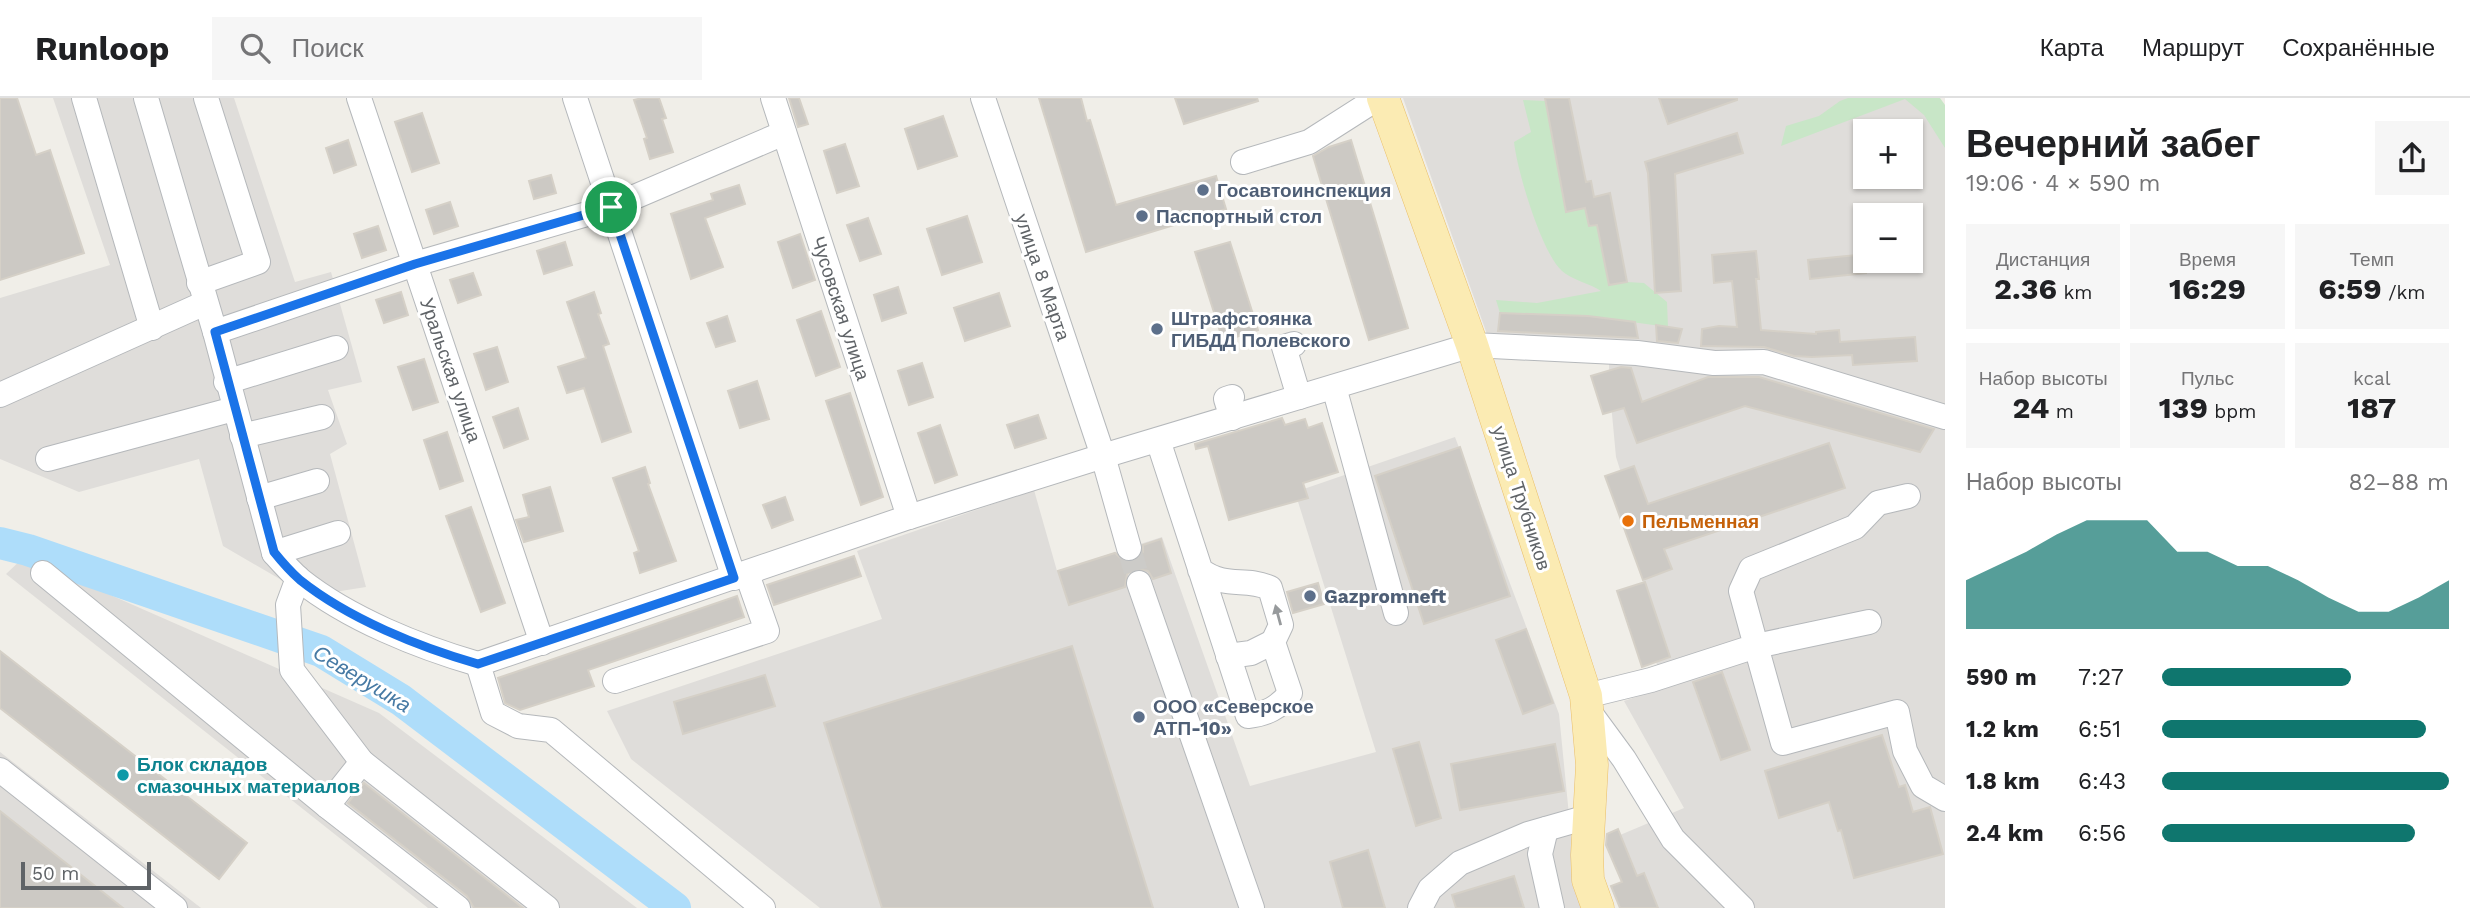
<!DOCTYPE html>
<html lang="ru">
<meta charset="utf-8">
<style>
:root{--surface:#fff;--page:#f6f6f6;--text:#202124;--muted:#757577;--line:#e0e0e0;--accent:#0f766e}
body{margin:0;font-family:"Work Sans",sans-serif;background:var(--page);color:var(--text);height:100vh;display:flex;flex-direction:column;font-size:26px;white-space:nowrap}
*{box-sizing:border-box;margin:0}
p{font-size:23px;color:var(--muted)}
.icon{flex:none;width:38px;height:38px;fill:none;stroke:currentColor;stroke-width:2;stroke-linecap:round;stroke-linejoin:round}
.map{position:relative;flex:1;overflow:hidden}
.panel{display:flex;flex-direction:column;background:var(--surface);width:525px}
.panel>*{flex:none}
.controls{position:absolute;left:1853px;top:21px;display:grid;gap:14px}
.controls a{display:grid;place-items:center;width:70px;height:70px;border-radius:0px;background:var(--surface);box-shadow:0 2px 5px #0004;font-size:35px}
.scale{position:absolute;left:21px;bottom:18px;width:130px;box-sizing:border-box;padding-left:7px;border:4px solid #5f6367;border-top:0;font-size:19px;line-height:24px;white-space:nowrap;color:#5f6367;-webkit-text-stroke:5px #fff;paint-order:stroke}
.pin{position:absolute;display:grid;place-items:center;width:60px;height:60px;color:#fff;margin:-30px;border:4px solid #fff;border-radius:50%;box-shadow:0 2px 7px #0007}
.round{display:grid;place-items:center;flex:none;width:74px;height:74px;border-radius:0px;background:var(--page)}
.overview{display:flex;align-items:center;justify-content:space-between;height:119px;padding:0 21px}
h1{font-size:38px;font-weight:700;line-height:52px}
.figures{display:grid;grid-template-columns:repeat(3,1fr);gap:10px;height:119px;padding:7px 21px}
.figures div{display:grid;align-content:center;border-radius:0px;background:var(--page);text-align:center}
.figures b{font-size:30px;font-weight:700}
.figures small{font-size:19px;font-weight:400}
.figures p{font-size:19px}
.chart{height:196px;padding:14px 21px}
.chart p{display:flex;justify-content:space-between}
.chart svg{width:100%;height:126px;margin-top:7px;fill:var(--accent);opacity:.7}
ul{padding:0 21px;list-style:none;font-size:23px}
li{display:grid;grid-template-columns:112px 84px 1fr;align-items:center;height:52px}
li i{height:18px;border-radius:9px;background:var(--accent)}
header{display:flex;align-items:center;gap:42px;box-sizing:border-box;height:98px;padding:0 35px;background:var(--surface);border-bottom:2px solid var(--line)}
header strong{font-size:33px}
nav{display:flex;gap:38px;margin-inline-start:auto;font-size:24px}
.search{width:490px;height:63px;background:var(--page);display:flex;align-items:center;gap:18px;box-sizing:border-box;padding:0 24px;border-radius:0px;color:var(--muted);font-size:26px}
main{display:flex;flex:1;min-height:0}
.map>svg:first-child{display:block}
</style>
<header>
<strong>Runloop</strong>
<div class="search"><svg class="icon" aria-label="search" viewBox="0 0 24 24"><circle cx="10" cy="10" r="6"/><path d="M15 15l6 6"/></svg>Поиск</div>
<nav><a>Карта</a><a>Маршрут</a><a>Сохранённые</a></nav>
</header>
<main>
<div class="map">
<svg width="1945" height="810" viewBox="0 0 1945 810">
<rect width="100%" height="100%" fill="#f0eee8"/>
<g fill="#dfddda" fill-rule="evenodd">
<polygon points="53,0 234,0 295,184 331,174 362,284 328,292 347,346 330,356 366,489 309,498 223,448 199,361 79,394 0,361 0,200 110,167"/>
<path d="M1403 0H1915L1945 34V810H1635L1613 740 1684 710 1624 603 1666 589 1632 504 1651 469 1616 359 1609 284V250L1488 239ZM1866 33H1911V79H1866ZM1866 117H1911V163H1866Z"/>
<polygon points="1455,339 1559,616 1575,778 1586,810 820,810 631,661 607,613 882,521 857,453 1034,392 1057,473 1162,439 1250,688 1376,654 1295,394"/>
<polygon points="24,459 379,615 637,810 428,810 6,476"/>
<polygon points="0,654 201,810 0,810"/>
</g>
<g fill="#c8e6c7">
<polygon points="1848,0 1940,0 1945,7 1945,50 1924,17 1905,1 1781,48 1786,28 1819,18 1840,3"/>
<path d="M1523 2 1545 3 1566 114 1585 110 1589 128 1597 127 1609 187 1627 184 1644 185 1667 204 1668 229 1588 218 1500 215 1496 202 1537 205 1601 193C1591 186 1570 181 1562 173 1541 154 1517 72 1514 44L1531 34Z"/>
</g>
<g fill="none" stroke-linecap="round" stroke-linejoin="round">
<polyline stroke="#aeddfa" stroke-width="32" points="0,445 28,452 321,553 401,602 675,810"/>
</g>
<g fill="#ccc9c4" stroke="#d5d0c7" stroke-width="2">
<polygon points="0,0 17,0 36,57 50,52 84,155 0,182"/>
<polygon points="642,0 659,0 666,20 662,21 673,54 650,61 644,41 647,40 634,2"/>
<polygon points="789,0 799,0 808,26 798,29"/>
<polygon points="1039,0 1081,0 1087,23 1090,22 1116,107 1216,78 1226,111 1086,154"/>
<polygon points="1175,0 1257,0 1258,3 1184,26"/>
<polygon points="1545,0 1569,0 1586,84 1591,83 1594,99 1610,95 1627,184 1609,187 1597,127 1589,128 1585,110 1566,114"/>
<polygon points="1659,0 1737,0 1737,2 1668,26"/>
<polygon points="422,15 439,65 412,74 395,24"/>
<polygon points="943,18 957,58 918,71 905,31"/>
<polygon points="1737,35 1743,55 1675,76 1681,193 1655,195 1648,75 1645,64"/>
<polygon points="348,42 356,67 334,75 326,50"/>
<polygon points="1351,42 1408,230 1369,242 1313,58 1329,49"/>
<polygon points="845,46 859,88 837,95 824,53"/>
<polygon points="551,77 556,95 534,101 529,83"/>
<polygon points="739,87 745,106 705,120 723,169 691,181 671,116 713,102 711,96"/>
<polygon points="450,104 458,128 434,136 426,112"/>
<polygon points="967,118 982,164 942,177 927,131"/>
<polygon points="868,120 881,156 860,163 847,127"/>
<polygon points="378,128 386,152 362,160 354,136"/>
<polygon points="800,136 815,182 793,190 778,144"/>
<polygon points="565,144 572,167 544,176 537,153"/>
<polygon points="1230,144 1258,232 1223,243 1195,154"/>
<polygon points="1756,153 1759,181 1756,181 1761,232 1816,236 1816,234 1839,232 1840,244 1915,239 1917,263 1853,267 1852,257 1812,259 1794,258 1764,249 1701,248 1702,231 1719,228 1737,229 1732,183 1714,185 1712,157"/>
<polygon points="1866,156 1866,175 1810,181 1808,162"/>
<polygon points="473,175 481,197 458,205 450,182"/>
<polygon points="898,189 906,215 882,223 874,197"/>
<polygon points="401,194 408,217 384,225 376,202"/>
<polygon points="594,194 601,215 598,216 609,246 603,248 631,334 602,344 584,290 567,295 558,269 586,260 567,204"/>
<polygon points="999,195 1010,228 965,243 954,210"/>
<polygon points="821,213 840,269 816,278 797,222"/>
<polygon points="1500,215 1588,218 1635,224 1638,240 1498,233"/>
<polygon points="727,218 735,243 716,249 707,225"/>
<polygon points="1656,227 1682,231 1678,245 1657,243"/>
<polygon points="497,249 508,284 486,292 474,256"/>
<polygon points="424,261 438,304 413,312 398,269"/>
<polygon points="922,265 933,299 909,307 898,273"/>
<polygon points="1621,269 1631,270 1642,304 1708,279 1759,279 1934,331 1920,354 1745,308 1637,345 1624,310 1603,316 1591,278"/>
<polygon points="757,283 769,321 740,330 728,293"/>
<polygon points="850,295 883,399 861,407 826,303"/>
<polygon points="518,310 528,341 504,350 493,319"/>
<polygon points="1038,317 1046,340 1015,350 1007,327"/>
<polygon points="1282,320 1285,327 1305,321 1308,330 1322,325 1338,374 1303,385 1308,400 1229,422 1208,348 1196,351 1195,346"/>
<polygon points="940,327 957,377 935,385 918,335"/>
<polygon points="447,334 463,383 440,391 424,342"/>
<polygon points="1829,345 1845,390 1664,451 1672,471 1643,482 1605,378 1634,368 1648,406"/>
<polygon points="1460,349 1510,498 1424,526 1375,378"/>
<polygon points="645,369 650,385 648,386 676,463 640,475 634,455 639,453 613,380"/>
<polygon points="550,389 563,433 524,444 516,422 529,419 523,397"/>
<polygon points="785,399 793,422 772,430 763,407"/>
<polygon points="471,409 505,505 481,514 446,418"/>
<polygon points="1161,441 1171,475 1153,481 1148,473 1135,471 1127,476 1125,489 1069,507 1058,473 1115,455 1125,464 1134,464 1143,454 1143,447"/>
<polygon points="854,458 861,478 774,507 767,487"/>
<polygon points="1645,484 1670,559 1642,569 1617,493"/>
<polygon points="1318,485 1324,506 1293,515 1287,494"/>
<polygon points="737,498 744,519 588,572 594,588 520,612 505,605 498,580"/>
<polygon points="1526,531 1553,605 1523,616 1496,542"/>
<polygon points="1072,548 1153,810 882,810 824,625"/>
<polygon points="0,553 247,745 219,781 0,610"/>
<polygon points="1722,574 1750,652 1721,662 1693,584"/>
<polygon points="765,577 775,608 683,636 674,604"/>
<polygon points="1882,637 1899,689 1905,687 1913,714 1930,709 1943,756 1854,780 1841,732 1838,733 1829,704 1779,720 1765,673"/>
<polygon points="1419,644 1441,720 1416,728 1393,651"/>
<polygon points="1555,646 1564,693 1460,712 1451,666"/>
<polygon points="364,685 523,810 474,810 467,798 348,705"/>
<polygon points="0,713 123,810 0,810"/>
<polygon points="1618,731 1637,778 1644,775 1658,810 1620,810 1611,788 1622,784 1606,747 1607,736"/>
<polygon points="1368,752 1385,810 1343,810 1330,764"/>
<polygon points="1514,778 1524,810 1456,810 1452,797"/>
</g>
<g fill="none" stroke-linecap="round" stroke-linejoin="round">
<polyline stroke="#cccbc8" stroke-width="24" stroke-dasharray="24 12" stroke-linecap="butt" points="1129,450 1139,485"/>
<defs>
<g id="minor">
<polyline points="84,0 152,230"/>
<path d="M146 0 215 234 274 455C282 464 291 474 300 482 349 521 419 549 478 566"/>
<polyline points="359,0 542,545"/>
<polyline points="575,0 734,480"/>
<polyline points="773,0 909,419"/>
<polyline points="983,0 1103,358 1129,450"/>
<polyline points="1243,64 1309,44 1378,0"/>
<polyline points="199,185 258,164 206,0"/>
<polyline points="215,234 415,166 611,109 784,35"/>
<polyline points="1294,246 1284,249 1299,299"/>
<polyline points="226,284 336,250"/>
<polyline points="1334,289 1396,515"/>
<polyline points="0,297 205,205"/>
<polyline points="1232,320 1226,301 1232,299"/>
<polyline points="242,338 322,319"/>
<path d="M1158 342 1248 618C1266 616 1279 610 1290 595L1273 544 1281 527 1270 490C1243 478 1228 492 1200 472"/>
<polyline points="48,361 234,311"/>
<polyline points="259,400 317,383"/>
<polyline points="274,455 338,435"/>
<polyline points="43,475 327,708 458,810"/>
<polyline points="298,480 288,507 292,572 362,664 547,810"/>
<polyline points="1139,485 1252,810"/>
<polyline points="1869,524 1756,548 1783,645 1897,614 1905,653 1923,688 1945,701"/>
<polyline points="1228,558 1251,555 1273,544"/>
<polyline points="615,583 767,533 747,476"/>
<polyline points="1586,598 1651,582 1756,548 1741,493 1751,471 1855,429 1878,405 1908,398"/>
<polyline points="1588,612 1624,661 1673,741 1742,810"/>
<polyline points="0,672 175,810"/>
<polyline points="327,708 362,664"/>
<polyline points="1546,731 1540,756 1552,810"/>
<polyline points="763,810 551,632 518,628 493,615 478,566 909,419 1103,358 1472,247 1637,255 1714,265 1764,264 1945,319"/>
<polyline points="1420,810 1430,791 1460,765 1528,736 1577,722 1589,722"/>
</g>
<polyline id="major" points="1383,0 1472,247 1586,598 1592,667 1587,757 1588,782 1598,810"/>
</defs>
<use href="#minor" stroke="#b5b8bb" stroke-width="26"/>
<use href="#major" stroke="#eabe67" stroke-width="33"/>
<use href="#minor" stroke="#fff" stroke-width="24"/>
<use href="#major" stroke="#fbebb3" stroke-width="32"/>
</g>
<defs><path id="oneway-solid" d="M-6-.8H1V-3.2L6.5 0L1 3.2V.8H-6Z" transform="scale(1.75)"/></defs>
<use fill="#979a9c" href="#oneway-solid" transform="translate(1278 517) rotate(-105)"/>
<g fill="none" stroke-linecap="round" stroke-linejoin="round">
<defs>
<path id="route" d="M611 109 734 480 478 566C419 549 349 521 300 482 291 474 282 464 274 454L215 234 415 166Z"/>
</defs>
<use href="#route" stroke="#fff" stroke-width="14"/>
<use href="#route" stroke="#1a73e8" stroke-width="9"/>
</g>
<g fill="#5c6f8a" stroke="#fff" stroke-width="2.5">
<circle cx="1203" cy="92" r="7"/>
<circle cx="1142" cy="118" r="7"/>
<circle cx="1157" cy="231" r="7"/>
<circle cx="1310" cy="498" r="7"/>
<circle cx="1139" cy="619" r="7"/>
</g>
<circle fill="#e8710a" stroke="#fff" stroke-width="2.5" cx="1628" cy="423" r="7"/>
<circle fill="#0f9aa8" stroke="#fff" stroke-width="2.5" cx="123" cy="677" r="7"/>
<g text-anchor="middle" stroke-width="6" stroke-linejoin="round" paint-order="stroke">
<g font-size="19" font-weight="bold" fill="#4e5e75" stroke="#fff" text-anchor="start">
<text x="1217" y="99">Госавтоинспекция</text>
<text x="1156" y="125">Паспортный стол</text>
<text x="1171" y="227">Штрафстоянка<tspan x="1171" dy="22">ГИБДД Полевского</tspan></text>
<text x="1324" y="505">Gazpromneft</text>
<text x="1153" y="615">ООО «Северское<tspan x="1153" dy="22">АТП-10»</tspan></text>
</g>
<g font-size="19" fill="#5f6367" stroke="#fff">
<text transform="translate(1043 179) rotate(71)" y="7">улица 8 Марта</text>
<text transform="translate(841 210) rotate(72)" y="7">Чусовская улица</text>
<text transform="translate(451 272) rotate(71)" y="7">Уральская улица</text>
<text transform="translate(1522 400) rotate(72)" y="7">улица Трубников</text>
</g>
<g font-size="19" font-weight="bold" fill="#c56008" stroke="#fff" text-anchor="start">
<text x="1642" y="430">Пельменная</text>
</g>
<g font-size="19" font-weight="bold" fill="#0d838f" stroke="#fff" text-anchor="start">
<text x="137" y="673">Блок складов<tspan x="137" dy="22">смазочных материалов</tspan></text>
</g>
<g font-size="21" font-style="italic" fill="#477aa4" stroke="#fff">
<text transform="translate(362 581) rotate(31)" y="7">Северушка</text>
</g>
</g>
</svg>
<div class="controls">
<a>+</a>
<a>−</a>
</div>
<div class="scale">50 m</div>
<div class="pin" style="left:611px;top:109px;background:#1e9e55"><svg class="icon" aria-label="arrive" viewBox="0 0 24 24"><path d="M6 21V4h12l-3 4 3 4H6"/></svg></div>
</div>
<section class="panel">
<div class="overview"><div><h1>Вечерний забег</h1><p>19:06 · 4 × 590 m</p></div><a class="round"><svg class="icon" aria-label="share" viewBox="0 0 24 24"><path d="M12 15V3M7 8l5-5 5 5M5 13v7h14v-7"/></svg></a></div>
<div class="figures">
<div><p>Дистанция</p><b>2.36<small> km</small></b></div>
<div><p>Время</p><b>16:29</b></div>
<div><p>Темп</p><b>6:59<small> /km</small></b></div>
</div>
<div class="figures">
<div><p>Набор высоты</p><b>24<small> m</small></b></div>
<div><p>Пульс</p><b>139<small> bpm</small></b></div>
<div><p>kcal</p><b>187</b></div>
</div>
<div class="chart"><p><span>Набор высоты</span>82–88 m</p>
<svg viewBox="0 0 160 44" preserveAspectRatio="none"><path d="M0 44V27L10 22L20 17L30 11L40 6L50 6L60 6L70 17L80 17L90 22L100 22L110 27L120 33L130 38L140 38L150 33L160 27V44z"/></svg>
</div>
<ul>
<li><b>590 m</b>7:27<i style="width:66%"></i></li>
<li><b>1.2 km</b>6:51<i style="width:92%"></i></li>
<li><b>1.8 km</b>6:43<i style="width:100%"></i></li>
<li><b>2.4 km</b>6:56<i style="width:88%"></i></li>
</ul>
</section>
</main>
